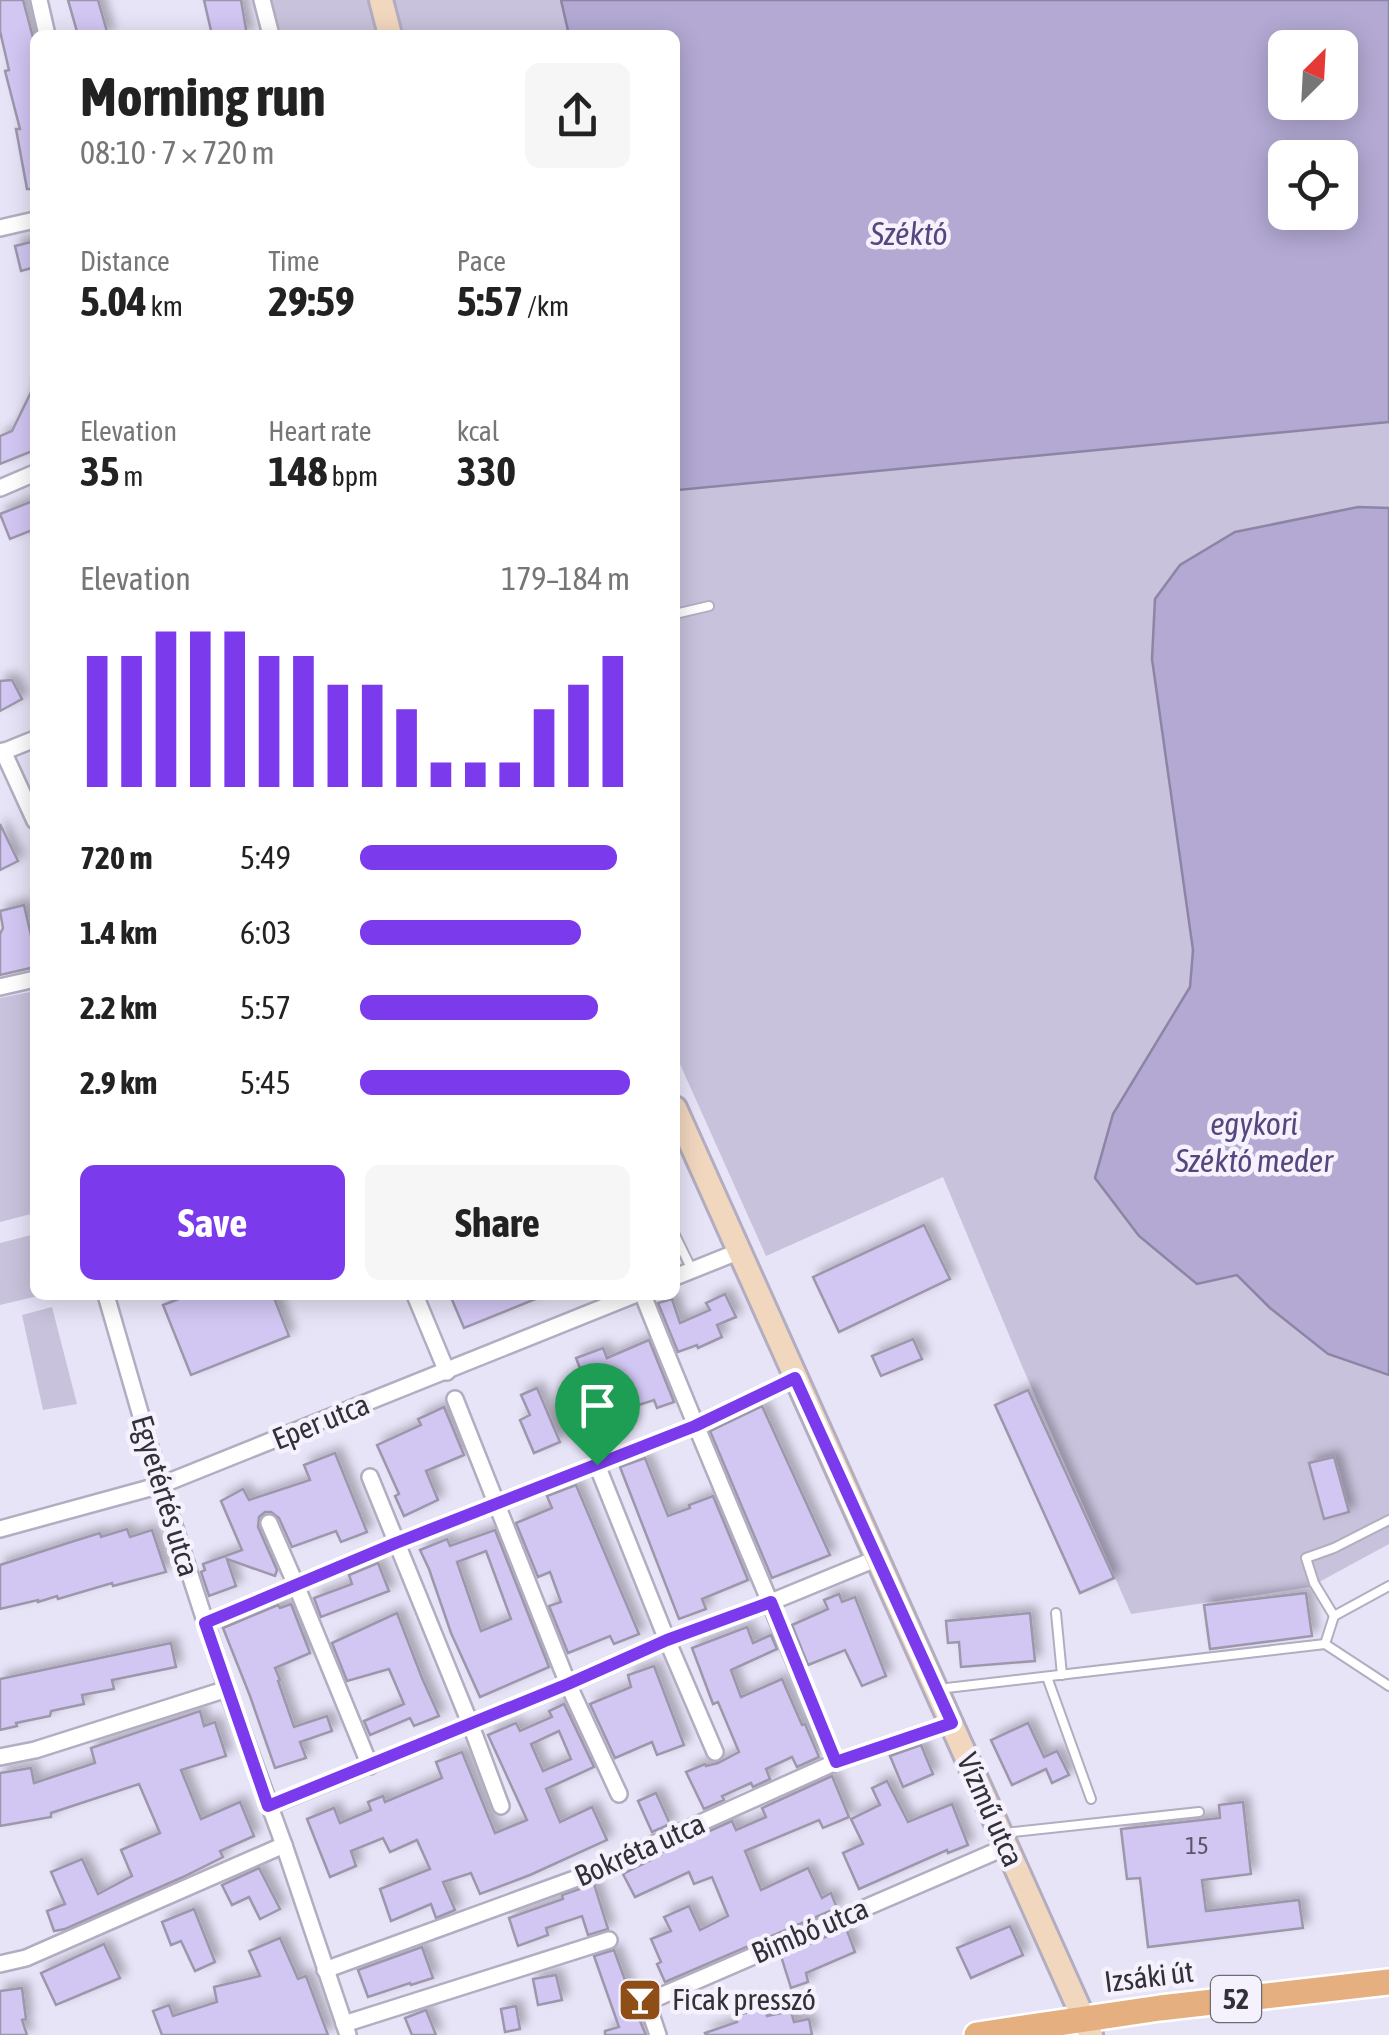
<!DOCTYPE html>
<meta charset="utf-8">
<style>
:root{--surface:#fff;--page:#f6f6f6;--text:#222;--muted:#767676;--accent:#7c3aed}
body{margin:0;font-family:"Asap Condensed",sans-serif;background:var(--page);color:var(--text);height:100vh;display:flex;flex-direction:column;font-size:38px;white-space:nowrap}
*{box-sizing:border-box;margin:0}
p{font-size:32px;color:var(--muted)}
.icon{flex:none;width:55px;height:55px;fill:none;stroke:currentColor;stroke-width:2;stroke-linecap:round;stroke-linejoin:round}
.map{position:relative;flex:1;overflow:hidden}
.details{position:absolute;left:30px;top:30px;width:650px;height:1270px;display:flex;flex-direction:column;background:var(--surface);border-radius:15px;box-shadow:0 5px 25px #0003}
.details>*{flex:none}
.needle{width:65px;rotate:24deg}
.buttons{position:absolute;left:1268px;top:30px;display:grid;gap:20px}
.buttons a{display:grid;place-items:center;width:90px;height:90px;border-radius:15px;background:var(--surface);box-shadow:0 5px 25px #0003;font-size:50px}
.pin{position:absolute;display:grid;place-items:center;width:85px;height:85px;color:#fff;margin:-102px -42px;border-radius:50% 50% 50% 0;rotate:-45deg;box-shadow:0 0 10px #0007}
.pin .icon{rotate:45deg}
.round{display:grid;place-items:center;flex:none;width:105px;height:105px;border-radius:15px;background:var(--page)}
.headline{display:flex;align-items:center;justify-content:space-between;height:170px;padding:0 50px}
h1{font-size:55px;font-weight:700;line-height:75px}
.metrics{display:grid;grid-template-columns:repeat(3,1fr);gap:15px;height:170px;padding:10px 50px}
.metrics div{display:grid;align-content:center}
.metrics b{font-size:42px;font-weight:700}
.metrics small{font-size:28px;font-weight:400}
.metrics p{font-size:28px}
.chart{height:280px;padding:20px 50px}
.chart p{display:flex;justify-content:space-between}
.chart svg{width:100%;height:180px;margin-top:10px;stroke:var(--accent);stroke-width:6}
.button{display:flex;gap:20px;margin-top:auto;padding:20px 50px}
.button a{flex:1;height:115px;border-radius:15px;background:var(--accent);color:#fff;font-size:40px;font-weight:700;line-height:115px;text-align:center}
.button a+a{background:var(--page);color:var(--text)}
ul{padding:0 50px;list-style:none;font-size:32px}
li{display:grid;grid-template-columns:160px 120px 1fr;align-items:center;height:75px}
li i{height:25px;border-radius:12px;background:var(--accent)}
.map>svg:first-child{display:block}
</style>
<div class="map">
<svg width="1389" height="2035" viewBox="0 0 1389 2035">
<defs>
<filter id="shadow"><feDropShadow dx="6" dy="-6" stdDeviation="5" flood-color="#0004"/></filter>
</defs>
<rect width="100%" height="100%" fill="#e8e4f8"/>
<g fill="#c8c2dc">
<polygon points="270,0 561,0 569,35 279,35"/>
<polygon points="1389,422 1389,1544 1310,1587 1131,1614 1022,1366 943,1177 766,1256 675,1053 675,476 679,490"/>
<polygon points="35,991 35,1213 0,1222 0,998"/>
<polygon points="35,1234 35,1295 42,1295 0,1305 0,1243"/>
<polygon points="52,1307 77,1404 43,1410 22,1315"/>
</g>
<g fill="#b3a9d3" stroke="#8d85a4" stroke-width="2.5" fill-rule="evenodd">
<path d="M561 0H1389V422L678 490 675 476V35H569ZM1285 48H1340V102H1285ZM1285 158H1340V212H1285Z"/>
<polygon points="1358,507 1389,508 1389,1375 1328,1354 1270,1308 1237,1275 1197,1284 1139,1236 1095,1178 1113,1114 1190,987 1193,950 1152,659 1155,599 1180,565 1235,532"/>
</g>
<g fill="#d2c7f3" stroke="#9c97aa" stroke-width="2.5" fill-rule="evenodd" filter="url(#shadow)">
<polygon points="0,0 23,0 35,45 35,189 27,189 16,129 20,129 5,71 9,70 0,31"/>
<polygon points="68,0 98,0 108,35 78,35"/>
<polygon points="204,0 241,0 247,35 212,35"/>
<polygon points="35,241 35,267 21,271 15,246"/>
<polygon points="35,384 35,450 0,464 0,436 12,431"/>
<polygon points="35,500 35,529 10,539 0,514"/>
<polygon points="12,680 22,699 0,711 0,681"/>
<polygon points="0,824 18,861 0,870"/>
<polygon points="24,905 35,953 35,967 0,975 0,934 3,928 0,911"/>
<polygon points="924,1225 950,1279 839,1332 813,1277"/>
<polygon points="725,1294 736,1317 717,1325 722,1337 698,1348 697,1345 678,1352 658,1303 672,1299 680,1323 710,1310 706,1303"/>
<polygon points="189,1295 273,1295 289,1336 191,1375 163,1305"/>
<polygon points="450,1295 543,1295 543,1296 464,1328"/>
<polygon points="913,1339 922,1359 881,1376 872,1356"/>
<polygon points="649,1340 674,1402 657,1408 654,1400 626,1409 632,1424 605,1434 576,1358 603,1348 607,1358"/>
<polygon points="537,1388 560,1442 534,1453 520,1420 530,1415 521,1395"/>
<polygon points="1028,1390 1114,1578 1080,1593 995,1405"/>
<polygon points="762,1406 830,1555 772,1578 710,1431"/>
<polygon points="444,1407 464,1455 426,1471 438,1500 404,1516 395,1496 399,1494 377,1445 421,1425 418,1419"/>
<polygon points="335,1453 367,1532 341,1542 336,1531 292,1547 279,1518 271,1512 265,1512 259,1517 258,1527 277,1570 275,1576 227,1559 236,1586 209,1596 201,1572 205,1570 203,1564 242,1550 221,1501 243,1489 249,1500 310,1480 304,1465"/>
<polygon points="1334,1457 1349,1512 1324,1519 1309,1463"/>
<polygon points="645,1458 668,1516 690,1508 689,1505 713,1496 748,1580 702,1599 706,1609 679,1619 620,1467"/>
<polygon points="576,1485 639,1634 614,1644 610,1636 568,1653 549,1606 561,1602 550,1572 538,1577 516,1523 552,1508 547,1496"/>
<polygon points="127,1529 130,1537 152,1530 166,1572 113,1586 112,1583 58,1599 57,1596 38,1602 38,1600 0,1609 0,1565 74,1541 100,1533 101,1537"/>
<path d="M495 1530 549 1667 480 1697 451 1633 429 1569 420 1550 447 1539 450 1546ZM486 1551 511 1619 481 1631 457 1562Z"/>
<polygon points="378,1563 389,1591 321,1617 314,1598 352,1584 349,1575"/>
<polygon points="1306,1593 1312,1636 1210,1649 1204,1605"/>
<polygon points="839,1594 842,1602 855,1597 886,1676 862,1686 845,1650 808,1665 792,1625 828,1609 824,1600"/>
<polygon points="291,1604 310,1653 275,1668 280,1680 278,1681 294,1727 327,1716 332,1731 300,1742 306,1758 275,1768 250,1696 223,1628 278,1605 280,1608"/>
<polygon points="397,1613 422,1678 439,1716 414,1726 410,1718 370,1735 364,1721 404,1704 389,1669 347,1681 332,1643"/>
<polygon points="1030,1613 1035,1661 961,1667 959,1642 948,1643 946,1621"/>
<polygon points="747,1627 753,1643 771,1635 777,1649 731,1670 741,1697 782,1679 802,1725 805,1724 819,1757 797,1767 792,1757 766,1769 770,1779 753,1787 751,1783 722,1796 724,1800 704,1809 686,1772 705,1764 706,1766 718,1763 739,1752 718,1702 713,1704 692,1648"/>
<polygon points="171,1643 176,1667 112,1680 114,1689 82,1695 84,1704 51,1711 50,1716 16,1723 17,1726 0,1730 0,1679"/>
<polygon points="654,1666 684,1745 657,1755 652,1742 615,1758 590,1704 631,1687 628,1675"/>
<path d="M564 1704 594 1767 546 1789 560 1822 592 1807 607 1840 530 1875 480 1894 471 1873 443 1882 455 1910 436 1918 431 1904 391 1921 380 1889 430 1869 417 1840 390 1852 383 1838 351 1851 356 1866 330 1877 307 1819 334 1808 340 1823 371 1810 368 1802 383 1796 385 1802 442 1778 436 1762 462 1752 495 1833 527 1820 488 1735 516 1723 520 1731 552 1717 549 1711ZM559 1731 571 1759 543 1771 531 1744Z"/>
<polygon points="200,1711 204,1726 215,1722 226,1756 181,1770 201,1819 240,1802 254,1836 220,1851 223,1857 183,1877 65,1929 54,1931 47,1911 65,1904 51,1872 82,1859 98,1894 132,1876 121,1850 160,1833 139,1784 51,1813 51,1817 0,1826 0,1773 31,1768 34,1783 95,1763 91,1748"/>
<polygon points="1028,1723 1044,1757 1057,1751 1069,1775 1052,1783 1046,1769 1012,1785 991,1740"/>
<polygon points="921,1745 933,1774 903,1787 890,1756"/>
<polygon points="832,1776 849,1817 823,1828 819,1820 745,1851 761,1890 808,1868 822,1898 831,1893 837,1908 665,1982 657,1964 661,1962 651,1939 671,1931 664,1917 689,1906 700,1930 728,1916 712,1877 694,1884 689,1872 635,1897 623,1874 661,1855 660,1853 732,1821 736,1830 766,1817 762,1808"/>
<polygon points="887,1781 908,1822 952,1804 968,1845 948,1853 947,1850 859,1889 843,1853 863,1844 851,1819 880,1805 872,1788"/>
<polygon points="656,1793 670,1824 652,1832 638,1801"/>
<polygon points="1243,1802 1251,1874 1202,1880 1206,1911 1299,1900 1303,1928 1148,1947 1140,1878 1127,1879 1121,1829 1220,1818 1219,1805"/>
<polygon points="259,1868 280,1909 260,1919 249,1897 232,1905 222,1885"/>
<polygon points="594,1884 608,1929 588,1935 582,1916 546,1928 548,1935 518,1946 509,1918 563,1899 562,1895"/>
<polygon points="194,1909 215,1962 195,1971 181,1941 171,1945 162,1922"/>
<polygon points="1010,1926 1023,1955 971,1978 957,1948"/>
<polygon points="846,1928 855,1952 806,1973 808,1982 791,1988 781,1956"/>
<polygon points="280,1938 298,1979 306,1976 328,2035 162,2035 153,2011 169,2005 173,2016 217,2002 214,1987 260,1976 249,1951"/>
<polygon points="104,1944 120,1978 56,2005 41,1973"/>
<polygon points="422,1947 433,1978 411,1985 410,1983 368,1997 358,1970"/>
<polygon points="614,1950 640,2021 646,2035 605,2035 605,2031 619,2027 594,1956"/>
<polygon points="556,1975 562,2000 538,2005 533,1979"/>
<polygon points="22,1988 26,2019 22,2020 27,2035 0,2035 0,1991"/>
<polygon points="516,2006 520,2029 505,2032 501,2009"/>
<polygon points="764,2007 767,2016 791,2011 794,2022 809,2019 812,2035 706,2035 705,2033 737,2022 735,2016"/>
<polygon points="426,2010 436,2035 412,2035 405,2018"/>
</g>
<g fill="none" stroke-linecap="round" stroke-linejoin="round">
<defs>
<g id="service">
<polyline points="675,614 709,606"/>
<polyline points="675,1235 692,1270"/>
<polyline points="1389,1586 1334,1616 1325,1644 1389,1686"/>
<polyline points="1056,1613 1062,1675"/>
<polyline points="1334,1616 1314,1583 1306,1558 1334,1548 1389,1520"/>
<polyline points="1047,1677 1091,1799"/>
<polyline points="938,1689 1325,1644"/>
<polyline points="1005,1833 1199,1812"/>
</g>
<g id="minor">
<polyline points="39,0 47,35"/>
<polyline points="262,0 271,35"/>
<polyline points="0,228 35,220"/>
<polyline points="0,488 35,473"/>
<polyline points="3,751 35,821"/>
<polyline points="0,753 35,739"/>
<polyline points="0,987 35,979"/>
<polyline points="675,1277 740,1251"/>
<polyline points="106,1295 161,1485 227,1689 284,1845 348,2035"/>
<polyline points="415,1295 447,1372"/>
<path d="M643 1295C705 1452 773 1606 836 1762"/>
<polyline points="455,1399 568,1684 619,1794"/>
<polyline points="597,1465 667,1640 715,1752"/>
<polyline points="370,1477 470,1723 501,1806"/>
<polyline points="269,1523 296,1585 370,1766"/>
<polyline points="0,1529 161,1485 634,1295"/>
<polyline points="205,1623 396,1543 695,1426 795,1378"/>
<polyline points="0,1757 35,1750 227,1689"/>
<polyline points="269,1806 568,1684 667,1640 771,1602 878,1558"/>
<polyline points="0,1964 26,1958 284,1845"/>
<polyline points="325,1970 580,1877 836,1762 952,1723"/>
<polyline points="344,2024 609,1940"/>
<polyline points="658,2035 647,2002 1006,1847"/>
</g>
<g id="secondary">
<polyline points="381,0 390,35"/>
<polyline points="675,1108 1091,2035"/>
</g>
<polyline id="primary" points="977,2035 1160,2008 1389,1982"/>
</defs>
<use href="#service" stroke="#b2adc0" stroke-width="12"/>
<use href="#minor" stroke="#b2adc0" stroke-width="20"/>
<use href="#secondary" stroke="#b2adc0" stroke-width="28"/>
<use href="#primary" stroke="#fff" stroke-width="30"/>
<use href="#service" stroke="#fff" stroke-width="8"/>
<use href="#minor" stroke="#fff" stroke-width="15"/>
<use href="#secondary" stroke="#f2d7bf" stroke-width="22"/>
<use href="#primary" stroke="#e5af7f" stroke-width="25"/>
</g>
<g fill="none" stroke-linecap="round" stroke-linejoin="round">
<defs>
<polygon id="route" points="795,1378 952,1723 836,1762 771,1602 667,1640 568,1684 268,1806 205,1623 396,1543 695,1426"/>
</defs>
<use href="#route" stroke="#fff" stroke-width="20"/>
<use href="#route" stroke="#7c3aed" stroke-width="12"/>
</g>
<defs>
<symbol id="bar-square" viewBox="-11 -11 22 22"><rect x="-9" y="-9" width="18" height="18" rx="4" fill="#8e4e16" stroke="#f5f2fe"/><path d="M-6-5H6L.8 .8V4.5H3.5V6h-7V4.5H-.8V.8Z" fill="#fff"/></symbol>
</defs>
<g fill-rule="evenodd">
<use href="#bar-square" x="615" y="1975" width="50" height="50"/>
</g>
<g text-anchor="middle" stroke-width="9" stroke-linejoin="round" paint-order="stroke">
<g font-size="25" fill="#5b5667">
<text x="1197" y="1854">15</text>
</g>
<rect fill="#f5f2fe" stroke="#6d6b73" stroke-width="2.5" x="1211" y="1976" width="50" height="46" rx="8"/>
<g font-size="28" font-weight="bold" fill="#333138">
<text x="1236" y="2009">52</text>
</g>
<g font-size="30" fill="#333138" stroke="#f5f2fe">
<text transform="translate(321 1422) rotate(-22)" y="10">Eper utca</text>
<text transform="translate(165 1496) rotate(73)" y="10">Egyetértés utca</text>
<text transform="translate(990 1810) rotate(66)" y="10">Vízmű utca</text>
<text transform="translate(640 1850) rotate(-24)" y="10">Bokréta utca</text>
<text transform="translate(810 1931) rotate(-23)" y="10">Bimbó utca</text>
<text transform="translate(1149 1977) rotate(-7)" y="10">Izsáki út</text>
</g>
<g font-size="30" fill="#333138" stroke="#f5f2fe" text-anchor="start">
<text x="672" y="2010">Ficak presszó</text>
</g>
<g font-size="32" font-style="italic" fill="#57467e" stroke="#f5f2fe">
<text x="909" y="245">Széktó</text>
<text x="1254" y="1135">egykori<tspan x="1254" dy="37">Széktó meder</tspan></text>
</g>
</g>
</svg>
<div class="buttons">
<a><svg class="needle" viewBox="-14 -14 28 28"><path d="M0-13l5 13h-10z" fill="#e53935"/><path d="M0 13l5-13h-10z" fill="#767676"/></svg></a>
<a><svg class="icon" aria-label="locate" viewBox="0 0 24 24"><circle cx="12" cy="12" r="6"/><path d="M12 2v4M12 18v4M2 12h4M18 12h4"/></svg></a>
</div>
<div class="pin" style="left:597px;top:1465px;background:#1e9e55"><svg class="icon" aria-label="arrive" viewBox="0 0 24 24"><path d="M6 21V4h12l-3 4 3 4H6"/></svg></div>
<section class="details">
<div class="headline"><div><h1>Morning run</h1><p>08:10 · 7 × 720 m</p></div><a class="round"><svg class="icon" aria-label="share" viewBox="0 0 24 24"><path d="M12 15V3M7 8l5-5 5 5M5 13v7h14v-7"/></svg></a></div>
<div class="metrics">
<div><p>Distance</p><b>5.04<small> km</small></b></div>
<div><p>Time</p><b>29:59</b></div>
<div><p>Pace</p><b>5:57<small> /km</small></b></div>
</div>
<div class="metrics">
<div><p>Elevation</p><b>35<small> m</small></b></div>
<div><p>Heart rate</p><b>148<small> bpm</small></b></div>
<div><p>kcal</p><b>330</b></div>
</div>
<div class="chart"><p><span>Elevation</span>179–184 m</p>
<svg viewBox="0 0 160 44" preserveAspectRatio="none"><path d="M5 44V12M15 44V12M25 44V6M35 44V6M45 44V6M55 44V12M65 44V12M75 44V19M85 44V19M95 44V25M105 44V38M115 44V38M125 44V38M135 44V25M145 44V19M155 44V12"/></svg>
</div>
<ul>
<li><b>720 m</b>5:49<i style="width:95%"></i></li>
<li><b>1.4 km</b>6:03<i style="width:82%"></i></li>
<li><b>2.2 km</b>5:57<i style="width:88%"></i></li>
<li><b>2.9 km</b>5:45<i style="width:100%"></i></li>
</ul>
<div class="button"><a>Save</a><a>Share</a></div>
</section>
</div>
